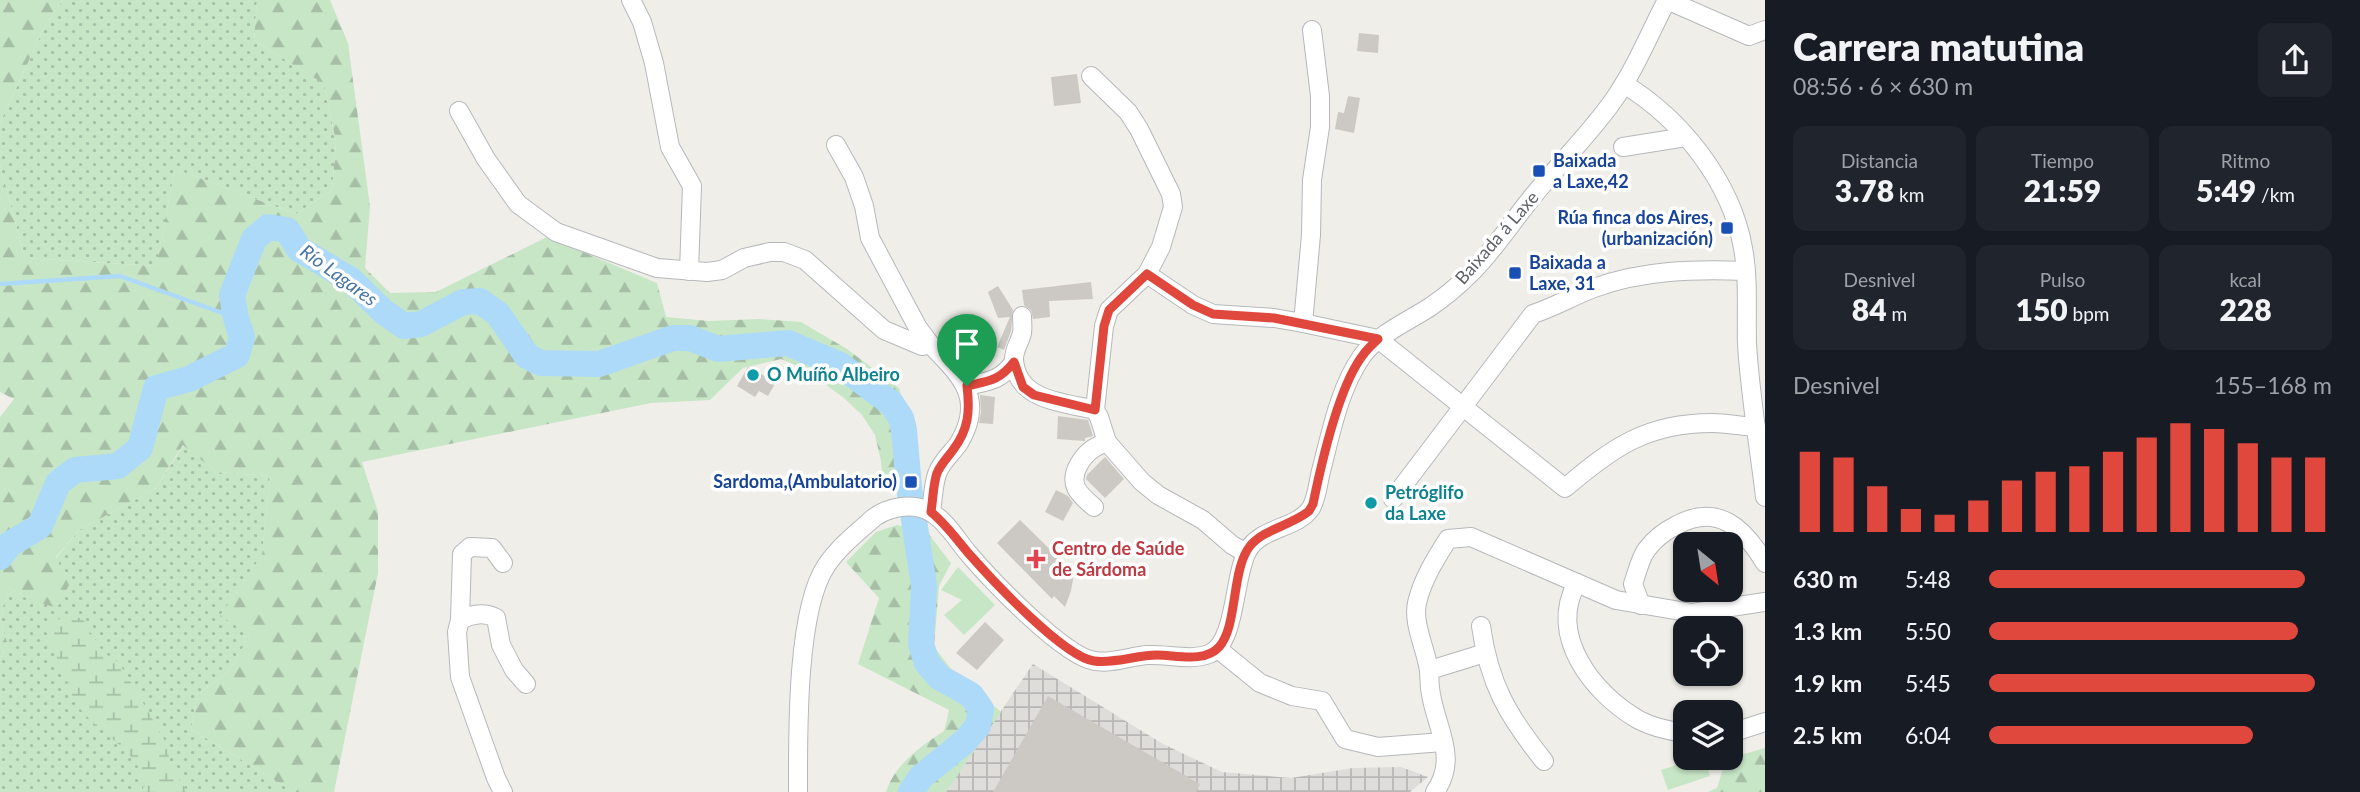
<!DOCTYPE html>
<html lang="es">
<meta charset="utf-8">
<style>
:root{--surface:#171b24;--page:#20242c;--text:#f1f3f6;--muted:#9ea1a6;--accent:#e0483e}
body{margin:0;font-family:Lato,sans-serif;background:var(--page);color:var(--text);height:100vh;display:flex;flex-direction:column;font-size:26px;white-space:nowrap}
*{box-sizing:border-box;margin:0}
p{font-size:23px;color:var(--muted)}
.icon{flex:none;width:38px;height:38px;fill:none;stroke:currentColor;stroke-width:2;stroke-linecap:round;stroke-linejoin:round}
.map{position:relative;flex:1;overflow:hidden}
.sheet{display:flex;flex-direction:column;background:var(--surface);width:595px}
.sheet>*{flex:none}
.needle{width:46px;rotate:150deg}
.buttons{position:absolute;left:1673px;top:532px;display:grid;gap:14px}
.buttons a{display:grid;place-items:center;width:70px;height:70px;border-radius:14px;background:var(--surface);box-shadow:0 2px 5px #0004;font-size:35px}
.pin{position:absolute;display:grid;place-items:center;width:60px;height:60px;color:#fff;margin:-72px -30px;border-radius:50% 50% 50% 0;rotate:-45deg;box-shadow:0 0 7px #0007}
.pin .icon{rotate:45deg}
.round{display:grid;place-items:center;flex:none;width:74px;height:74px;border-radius:14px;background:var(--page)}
.overview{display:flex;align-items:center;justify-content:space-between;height:119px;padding:0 28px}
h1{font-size:38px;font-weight:800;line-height:52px}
.metrics{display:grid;grid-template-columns:repeat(3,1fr);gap:10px;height:119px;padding:7px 28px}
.metrics div{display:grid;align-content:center;border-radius:14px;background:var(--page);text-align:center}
.metrics b{font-size:30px;font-weight:800}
.metrics small{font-size:19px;font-weight:400}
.metrics p{font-size:19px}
.chart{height:196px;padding:14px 28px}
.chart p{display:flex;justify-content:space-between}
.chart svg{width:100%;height:126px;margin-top:7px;stroke:var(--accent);stroke-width:6}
ul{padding:0 28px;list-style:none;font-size:23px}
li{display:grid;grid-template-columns:112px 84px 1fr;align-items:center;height:52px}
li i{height:18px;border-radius:9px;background:var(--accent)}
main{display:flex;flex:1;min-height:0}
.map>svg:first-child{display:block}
</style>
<main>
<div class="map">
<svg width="1765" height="792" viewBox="0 0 1765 792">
<defs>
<pattern id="industrial-grid" width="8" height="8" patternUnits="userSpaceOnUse" patternTransform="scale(1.75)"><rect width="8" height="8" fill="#dfddda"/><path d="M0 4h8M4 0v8" fill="none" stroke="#b8b7b5"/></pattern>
<pattern id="grass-dots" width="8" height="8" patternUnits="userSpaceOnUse" patternTransform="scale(1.75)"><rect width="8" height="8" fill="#c7e6c6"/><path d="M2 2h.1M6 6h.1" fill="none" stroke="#a5bea5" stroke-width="1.8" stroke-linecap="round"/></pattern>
<pattern id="forest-firs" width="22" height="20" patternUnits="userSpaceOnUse" patternTransform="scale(1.75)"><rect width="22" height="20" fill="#c7e6c6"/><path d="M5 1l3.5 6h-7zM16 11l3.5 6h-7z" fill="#a5bea5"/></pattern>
<pattern id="wetland-marsh" width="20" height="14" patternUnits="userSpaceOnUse" patternTransform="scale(1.75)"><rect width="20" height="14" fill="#c7e6c6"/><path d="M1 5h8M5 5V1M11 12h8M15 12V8" fill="none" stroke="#a5bea5"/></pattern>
</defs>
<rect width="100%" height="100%" fill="#f0eee8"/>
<polygon fill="url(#industrial-grid)" points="1033,664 1163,744 1222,772 1291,778 1353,768 1401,767 1428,777 1410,792 946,792"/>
<g fill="url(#grass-dots)">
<polygon points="63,0 257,0 254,40 324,84 336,142 332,190 296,214 175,169 156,266 25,258 0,165 0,123 45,26"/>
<polygon points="184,445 216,472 270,476 262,555 221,615 251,634 228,672 198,694 191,729 294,792 0,792 0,660 7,642 0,619 7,596 14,591 28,599 69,585 56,558 79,530 155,489"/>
</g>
<g fill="url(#forest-firs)">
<polygon points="0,0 63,0 45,26 0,123"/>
<polygon points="257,0 330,0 348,43 370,207 365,268 390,293 436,292 547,237 657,283 666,317 709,321 759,319 801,322 847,349 899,388 914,439 918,485 883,486 881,461 875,435 862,415 844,398 804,369 781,359 743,368 710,400 651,403 362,462 378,512 378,573 334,792 294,792 191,729 198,694 228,672 251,634 220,616 262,555 270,476 216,472 183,445 155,489 79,530 56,557 69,585 57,608 28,599 14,591 7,596 0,619 7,642 0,660 0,417 14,399 0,392 0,165 25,258 156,266 175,169 296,214 332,190 336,142 324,84 254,40"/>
<path d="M897 525 927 532 951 563 939 586 934 647 952 670 1001 712 946 792H886C895 764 920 747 944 731L949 710 858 664 879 598 846 562 876 532Z"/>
<polygon points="1765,748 1765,792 1708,792 1717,788 1726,759"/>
</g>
<path fill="url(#wetland-marsh)" d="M61 618H82L103 652 118 662 135 689 164 739 173 771 188 792H143C148 752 95 734 77 704 63 682 57 652 44 628Z"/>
<g fill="#c7e6c6">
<polygon points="958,567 995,605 964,635 944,615 962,600 941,590"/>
<polygon points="1698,758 1704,758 1710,776 1668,790 1661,770"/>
</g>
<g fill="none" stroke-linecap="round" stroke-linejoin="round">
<polyline stroke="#aedafa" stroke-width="4.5" points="0,284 120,276 236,318"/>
<polyline stroke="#aedafa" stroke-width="26" points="0,557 10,544 40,526 58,483 75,470 118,466 140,448 156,388 189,379 237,355 242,337 236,318 232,295 254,239 268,227 287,230 299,249 351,280 384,312 404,326 421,324 463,302 480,301 498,314 527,356 541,363 599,364 673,338 690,338 718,349 788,343 840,365 891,403 901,418 904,430 909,487 924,586 921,644 927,663 939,677 971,695 981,709 978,726 964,742 921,777 911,792"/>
</g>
<g fill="#ccc9c4">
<polygon points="1359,33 1379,35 1378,53 1357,51"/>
<polygon points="1077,74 1081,103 1054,106 1051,77"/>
<polygon points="1348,96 1360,98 1354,133 1335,129 1338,112 1344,113"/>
<polygon points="1091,282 1093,299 1049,301 1050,317 1033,319 1031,310 1024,305 1022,290"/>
<polygon points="998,286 1013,310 1011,331 1004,350 997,347 1010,317 998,318 988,292"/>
<polygon points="748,367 776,382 768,396 759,391 755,397 737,386"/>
<polygon points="980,395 995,397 993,424 979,423 981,412"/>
<polygon points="1058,416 1088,420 1093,436 1085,438 1085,441 1057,439"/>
<polygon points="1105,457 1124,479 1105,498 1086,479 1087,475"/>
<polygon points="1056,490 1068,496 1073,503 1063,521 1045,512"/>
<polygon points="1020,520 1074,573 1071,591 1065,607 1054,596 1052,599 997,543"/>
<polygon points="985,622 1004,640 977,670 956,653"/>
<polygon points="1048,696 1200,784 1196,792 993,792"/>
</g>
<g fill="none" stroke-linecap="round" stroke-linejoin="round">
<defs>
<g id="minor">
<polyline points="631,0 642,22 654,63 670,147 692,186 689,271"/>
<polyline points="1667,0 1749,36 1765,30"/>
<path d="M1312 30 1320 96V127L1312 180 1311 235 1303 323 1378 339 1565 488C1613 447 1647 423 1712 423 1726 423 1741 426 1756 427"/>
<polyline points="1091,76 1128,112 1139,129 1171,194 1173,207 1161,247 1147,274 1109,310 1104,326 1095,410 1099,417 1107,442 1142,482 1158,495 1203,520 1232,545 1246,553"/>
<path d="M1624 84C1681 119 1731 181 1743 248 1749 280 1746 312 1747 344 1750 395 1759 446 1765 497"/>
<path d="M459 111 486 159 518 204 556 232 657 268 707 272 722 270 744 258 770 252H784L805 260 884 330 922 346 930 344C960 375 986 398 959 443 952 453 941 462 937 474 933 486 933 499 931 512"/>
<polyline points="836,145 854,177 864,206 870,238 918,328 930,344"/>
<polyline points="1623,147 1686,137"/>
<polyline points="1147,274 1193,305 1213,314 1274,318 1303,323"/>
<path d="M1022 316C1022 321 1023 327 1022 333 1020 342 1014 349 1014 359 1016 401 1063 402 1095 410"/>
<path d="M967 386C989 381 1000 381 1014 362"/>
<path d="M1393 499 1533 314C1554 307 1573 296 1594 288 1643 270 1694 269 1746 271"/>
<path d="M1094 507C1080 495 1068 486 1078 466 1085 453 1093 447 1107 442"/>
<polyline points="503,563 492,548 470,547 462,554 460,620 457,632 460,677 496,778 503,792"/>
<path d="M1577 583C1547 635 1593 694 1639 720 1652 727 1670 731 1685 733"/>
<path d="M1641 605 1633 584C1637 573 1640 558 1647 549 1656 537 1665 531 1677 525 1718 503 1744 528 1765 563"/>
<path d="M460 620C471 614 485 612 496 618L501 645 514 670 526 684"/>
<path d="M1481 626C1489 684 1508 716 1544 761"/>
<polyline points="1218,649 1260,683 1292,696 1322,701 1345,739 1378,747 1443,742"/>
<polyline points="1430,670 1485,653"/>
<polyline points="1731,733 1765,722"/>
<path d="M798 792C798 737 796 611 826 566 837 549 854 535 869 522 884 507 913 501 932 513 947 522 957 540 968 553 990 579 1064 657 1095 661 1112 664 1131 656 1148 655 1167 654 1191 661 1209 654 1237 643 1233 575 1248 550 1261 527 1297 529 1311 508 1317 498 1318 483 1321 471 1331 433 1339 389 1362 356 1378 334 1407 322 1430 307 1445 297 1459 285 1471 273 1493 251 1510 225 1529 201 1556 167 1588 136 1613 101 1635 70 1649 34 1667 0"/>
<path d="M1435 792C1460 756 1434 726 1430 688 1429 679 1430 670 1427 661 1423 643 1413 621 1417 603 1422 580 1436 558 1448 539L1471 537 1616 600 1692 613 1765 602"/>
</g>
</defs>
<use href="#minor" stroke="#b5b8bb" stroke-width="20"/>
<use href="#minor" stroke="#fff" stroke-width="18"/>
</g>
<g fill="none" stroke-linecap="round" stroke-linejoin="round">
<defs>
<path id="route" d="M1147 274 1193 305 1213 314 1274 318 1378 339C1373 344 1367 349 1363 355 1339 386 1321 465 1313 504L1309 511C1292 525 1264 529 1250 546 1231 570 1238 626 1219 647 1205 663 1176 655 1157 655 1137 655 1114 664 1094 661 1064 657 992 580 970 555 957 540 946 524 931 512 933 499 933 485 937 473 941 464 948 457 953 450 969 429 970 411 967 386 989 381 999 381 1014 362L1023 387 1034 395 1095 410 1104 326 1109 310Z"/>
</defs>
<use href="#route" stroke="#fff" stroke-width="14"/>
<use href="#route" stroke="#e0483e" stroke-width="9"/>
</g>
<g fill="#1a4fb4" stroke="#fff" stroke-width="2.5">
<rect x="1532" y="164" width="14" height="14" rx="3.5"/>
<rect x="1720" y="221" width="14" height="14" rx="3.5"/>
<rect x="1508" y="266" width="14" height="14" rx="3.5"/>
<rect x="904" y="475" width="14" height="14" rx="3.5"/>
</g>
<g fill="#0f9aa8" stroke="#fff" stroke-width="2.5">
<circle cx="753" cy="375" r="7"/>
<circle cx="1371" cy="503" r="7"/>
</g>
<path fill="#e0444e" stroke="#fff" stroke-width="2.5" d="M1032.5 548.5h7v7h7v7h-7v7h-7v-7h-7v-7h7z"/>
<g text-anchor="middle" stroke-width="7" stroke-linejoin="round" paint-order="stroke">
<g font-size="18" font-weight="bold" fill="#164399" stroke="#fff" text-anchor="start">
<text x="1553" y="167">Baixada<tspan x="1553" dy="21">a Laxe,42</tspan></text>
<text x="1713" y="224" text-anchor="end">Rúa finca dos Aires,<tspan x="1713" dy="21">(urbanización)</tspan></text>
<text x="1529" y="269">Baixada a<tspan x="1529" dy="21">Laxe, 31</tspan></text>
<text x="897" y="488" text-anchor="end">Sardoma,(Ambulatorio)</text>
</g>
<g font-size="18" fill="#5f6367" stroke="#fff">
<text transform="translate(1497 238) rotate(-49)" y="6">Baixada á Laxe</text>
</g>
<g font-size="18" font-weight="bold" fill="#0d838f" stroke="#fff" text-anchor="start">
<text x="767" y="381">O Muíño Albeiro</text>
<text x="1385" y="499">Petróglifo<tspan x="1385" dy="21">da Laxe</tspan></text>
</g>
<g font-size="18" font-weight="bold" fill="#be3a42" stroke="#fff" text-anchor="start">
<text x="1052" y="555">Centro de Saúde<tspan x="1052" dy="21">de Sárdoma</tspan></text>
</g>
<g font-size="19" font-style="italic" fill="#4775a4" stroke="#fff">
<text transform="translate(339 275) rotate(36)" y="7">Río Lagares</text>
</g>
</g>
</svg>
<div class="buttons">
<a><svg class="needle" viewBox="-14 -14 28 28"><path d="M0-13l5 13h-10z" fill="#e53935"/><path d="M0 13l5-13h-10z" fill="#9ea1a6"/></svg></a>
<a><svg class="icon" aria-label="locate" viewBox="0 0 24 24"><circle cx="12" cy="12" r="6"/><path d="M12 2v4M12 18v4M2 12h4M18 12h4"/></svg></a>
<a><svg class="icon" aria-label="layers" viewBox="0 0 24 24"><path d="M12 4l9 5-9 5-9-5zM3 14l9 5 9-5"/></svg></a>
</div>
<div class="pin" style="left:967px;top:386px;background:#1e9e55"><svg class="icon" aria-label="arrive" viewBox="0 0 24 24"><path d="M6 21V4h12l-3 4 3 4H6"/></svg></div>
</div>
<section class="sheet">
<div class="overview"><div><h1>Carrera matutina</h1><p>08:56 · 6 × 630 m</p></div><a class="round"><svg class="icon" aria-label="share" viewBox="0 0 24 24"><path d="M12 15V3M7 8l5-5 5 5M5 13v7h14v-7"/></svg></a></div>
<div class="metrics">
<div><p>Distancia</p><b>3.78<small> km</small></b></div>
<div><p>Tiempo</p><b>21:59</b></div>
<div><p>Ritmo</p><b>5:49<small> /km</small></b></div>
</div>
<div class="metrics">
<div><p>Desnivel</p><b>84<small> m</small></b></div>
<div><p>Pulso</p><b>150<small> bpm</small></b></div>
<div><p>kcal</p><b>228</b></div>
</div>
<div class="chart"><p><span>Desnivel</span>155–168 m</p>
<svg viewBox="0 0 160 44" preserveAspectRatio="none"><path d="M5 44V16M15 44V18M25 44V28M35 44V36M45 44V38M55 44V33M65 44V26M75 44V23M85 44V21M95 44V16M105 44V11M115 44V6M125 44V8M135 44V13M145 44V18M155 44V18"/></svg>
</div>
<ul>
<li><b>630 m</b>5:48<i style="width:92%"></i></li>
<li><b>1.3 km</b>5:50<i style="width:90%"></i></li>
<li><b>1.9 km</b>5:45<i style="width:95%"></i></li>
<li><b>2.5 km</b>6:04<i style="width:77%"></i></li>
</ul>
</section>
</main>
